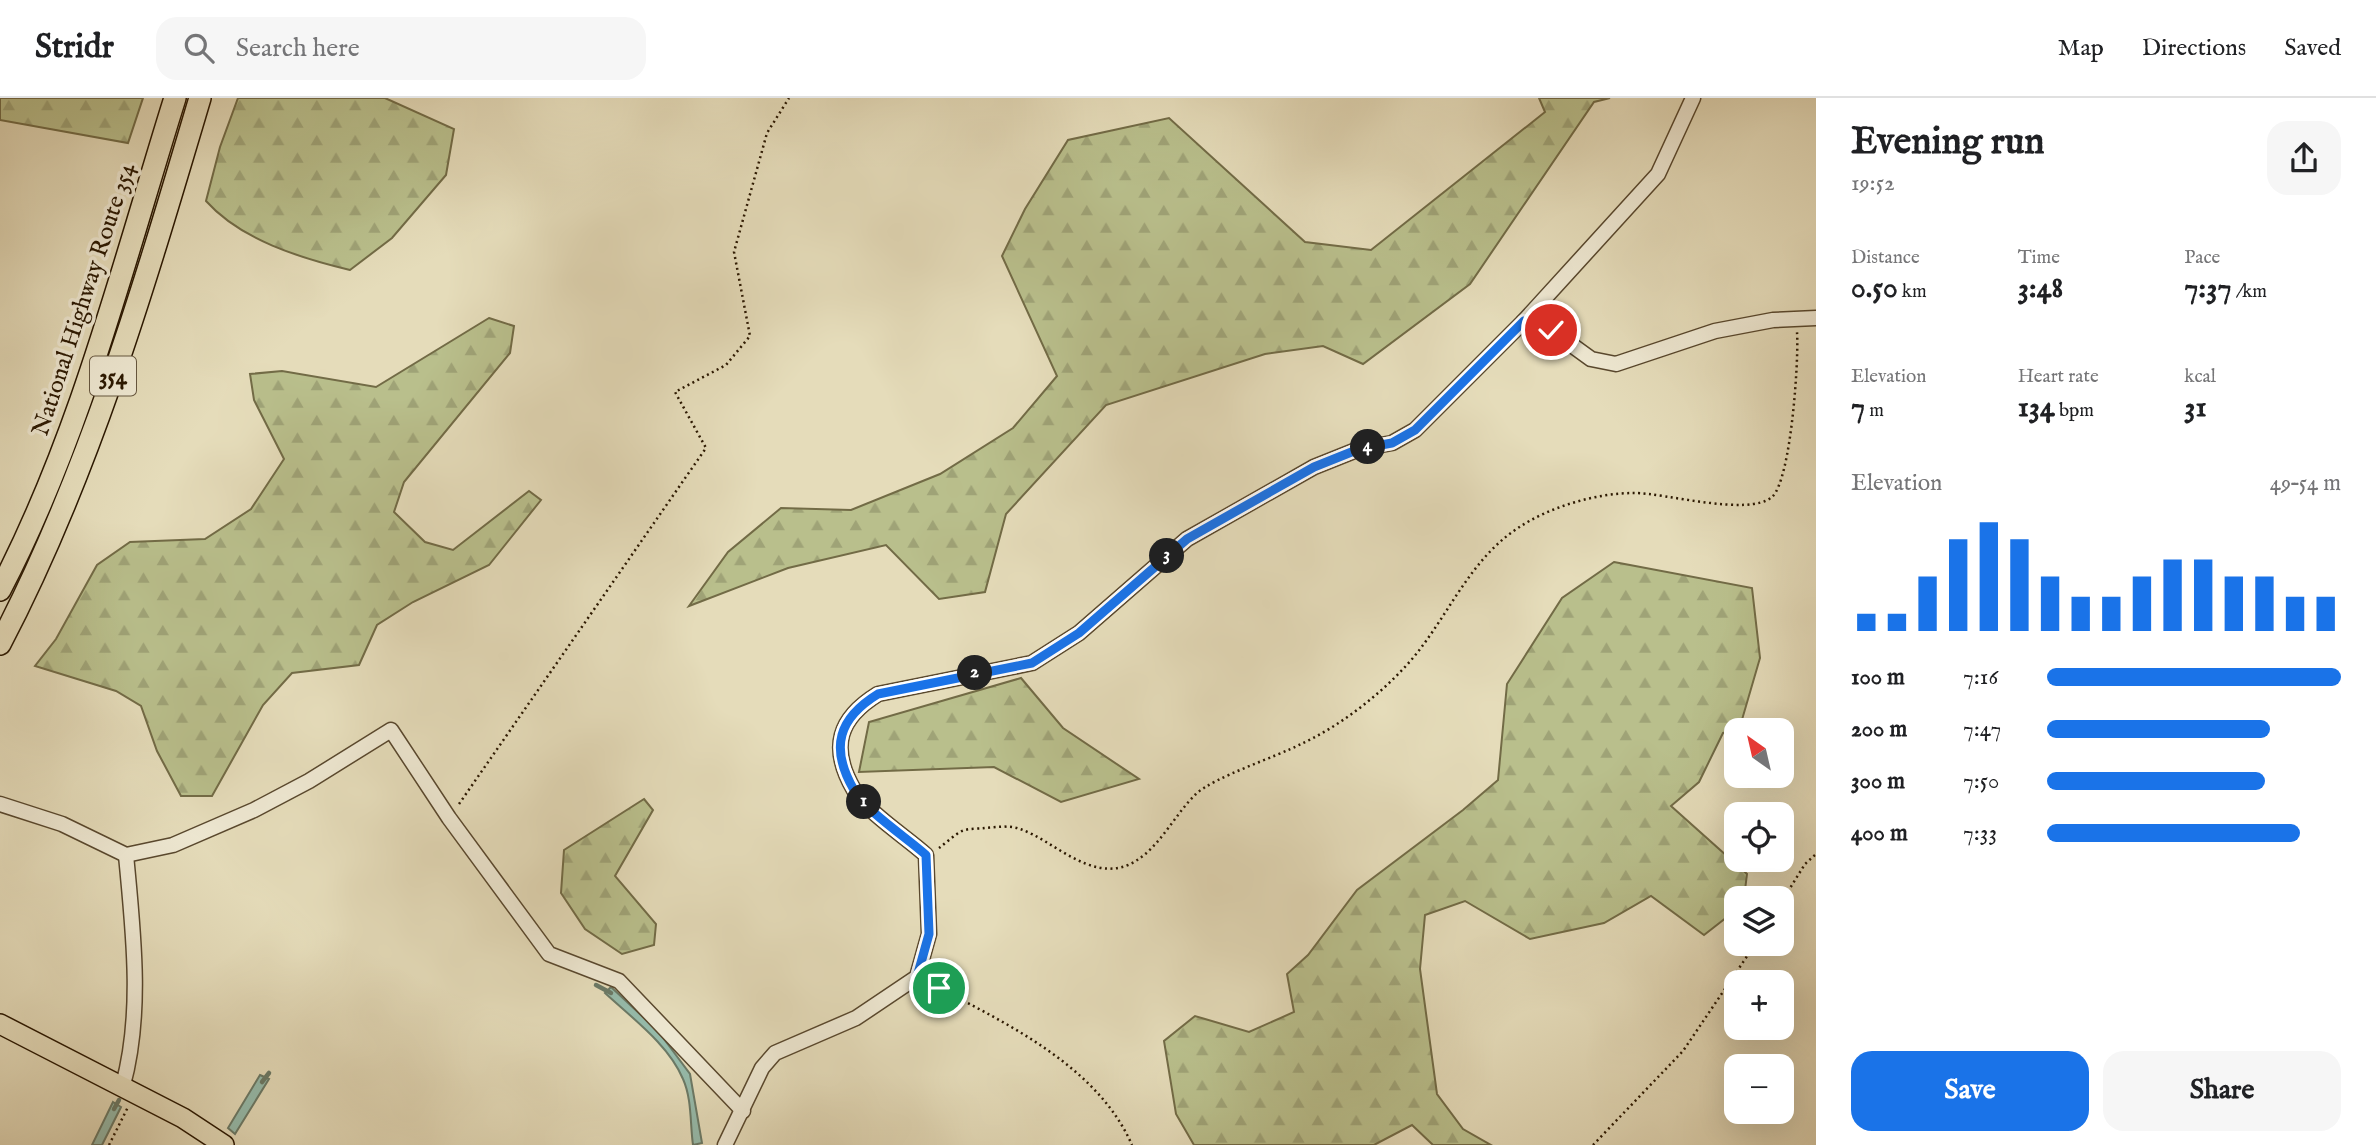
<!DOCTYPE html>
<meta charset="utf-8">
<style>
:root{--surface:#fff;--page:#f6f6f6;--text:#202124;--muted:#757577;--line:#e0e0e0;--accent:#1a73e8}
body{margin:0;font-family:"IM FELL English",serif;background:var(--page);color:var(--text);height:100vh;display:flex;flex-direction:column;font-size:26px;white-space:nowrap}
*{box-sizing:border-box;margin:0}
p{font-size:23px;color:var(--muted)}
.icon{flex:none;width:38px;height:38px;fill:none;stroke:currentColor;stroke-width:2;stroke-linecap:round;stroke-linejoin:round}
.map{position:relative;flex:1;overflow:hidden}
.details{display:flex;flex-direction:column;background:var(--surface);width:560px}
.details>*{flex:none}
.needle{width:46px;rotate:326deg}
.buttons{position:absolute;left:1724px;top:620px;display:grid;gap:14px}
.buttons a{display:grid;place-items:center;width:70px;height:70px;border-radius:14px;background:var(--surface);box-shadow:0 7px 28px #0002;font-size:35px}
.pin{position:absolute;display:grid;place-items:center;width:60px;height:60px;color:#fff;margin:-30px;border:4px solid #fff;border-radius:50%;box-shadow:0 2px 7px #0007}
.km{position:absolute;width:35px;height:35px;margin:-18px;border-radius:50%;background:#222;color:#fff;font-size:19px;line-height:35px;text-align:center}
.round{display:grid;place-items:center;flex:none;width:74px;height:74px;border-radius:21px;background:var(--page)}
.summary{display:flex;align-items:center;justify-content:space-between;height:119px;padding:0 35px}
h1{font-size:38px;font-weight:800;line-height:52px}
.metrics{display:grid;grid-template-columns:repeat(3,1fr);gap:10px;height:119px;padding:7px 35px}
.metrics div{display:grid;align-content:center}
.metrics b{font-size:30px;font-weight:800}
.metrics small{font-size:19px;font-weight:400}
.metrics p{font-size:19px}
.chart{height:196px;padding:14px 35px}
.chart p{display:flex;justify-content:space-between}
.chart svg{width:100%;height:126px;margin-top:7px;stroke:var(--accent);stroke-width:6}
.cta{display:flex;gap:14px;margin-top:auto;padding:14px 35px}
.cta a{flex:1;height:80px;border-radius:21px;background:var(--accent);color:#fff;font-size:28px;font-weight:800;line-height:80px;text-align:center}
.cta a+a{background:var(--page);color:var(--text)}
ul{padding:0 35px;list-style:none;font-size:23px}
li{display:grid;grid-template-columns:112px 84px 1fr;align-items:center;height:52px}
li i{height:18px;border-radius:9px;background:var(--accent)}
header{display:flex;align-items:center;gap:42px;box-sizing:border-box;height:98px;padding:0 35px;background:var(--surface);border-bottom:2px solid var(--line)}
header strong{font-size:33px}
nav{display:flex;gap:38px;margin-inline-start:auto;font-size:24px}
.search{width:490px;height:63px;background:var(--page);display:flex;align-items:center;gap:18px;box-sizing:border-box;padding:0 24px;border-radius:21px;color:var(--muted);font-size:26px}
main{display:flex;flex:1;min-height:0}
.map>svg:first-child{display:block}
</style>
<header>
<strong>Stridr</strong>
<div class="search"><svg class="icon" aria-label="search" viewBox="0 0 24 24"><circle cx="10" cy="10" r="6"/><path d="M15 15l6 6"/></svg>Search here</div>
<nav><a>Map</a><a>Directions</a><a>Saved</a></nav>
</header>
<main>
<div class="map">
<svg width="1816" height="1047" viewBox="0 0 1816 1047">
<defs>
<pattern id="forest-firs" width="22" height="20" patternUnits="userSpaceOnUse" patternTransform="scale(1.75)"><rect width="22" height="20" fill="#b9bf8c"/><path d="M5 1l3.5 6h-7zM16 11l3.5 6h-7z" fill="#9fa377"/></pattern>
</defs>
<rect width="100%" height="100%" fill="#e5dcba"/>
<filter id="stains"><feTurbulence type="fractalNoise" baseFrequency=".00286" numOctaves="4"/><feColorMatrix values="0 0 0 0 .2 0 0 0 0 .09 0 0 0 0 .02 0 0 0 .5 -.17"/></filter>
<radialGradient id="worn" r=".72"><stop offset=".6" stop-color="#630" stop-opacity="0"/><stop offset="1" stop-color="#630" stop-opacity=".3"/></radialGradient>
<g fill="url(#forest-firs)" stroke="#726b46" stroke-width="2">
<polygon points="0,0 143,0 128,45 0,22"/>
<path d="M238 0H385L454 31 446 77 392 140 350 172C300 160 241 142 206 103L220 49Z"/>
<polygon points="1539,0 1610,0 1594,4 1470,186 1363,266 1323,248 1265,256 1106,307 1006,416 985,494 939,501 886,447 788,470 689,508 728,454 781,410 851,412 940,376 1013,330 1057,278 1002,158 1025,111 1068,42 1169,20 1305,144 1371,152 1545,14"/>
<polygon points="489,220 514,228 510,255 404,384 394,414 425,444 453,452 529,393 541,402 489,467 413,504 377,527 359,567 292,575 263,607 212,698 181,698 157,653 141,608 116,593 35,568 56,541 97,467 130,444 205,441 251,411 284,361 254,302 250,276 282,273 376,289"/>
<polygon points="1614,464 1752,490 1760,560 1739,632 1723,635 1699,684 1671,708 1747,776 1744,800 1736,800 1736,812 1704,837 1651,798 1604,825 1530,841 1465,803 1425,817 1420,871 1437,996 1463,1031 1491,1047 1433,1047 1412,1027 1374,1047 1194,1047 1176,1016 1164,943 1195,918 1249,934 1294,914 1287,876 1308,857 1357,792 1463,712 1498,682 1507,586 1562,500"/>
<polygon points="1021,580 1063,630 1139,681 1061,704 994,669 859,674 869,624"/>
<polygon points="644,701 653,712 615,778 656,826 654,847 622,856 585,831 561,795 564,752"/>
</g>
<g fill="#96bcac" stroke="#6b7a67" stroke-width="2">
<path d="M611 889 658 933 690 976 702 1045 693 1047C690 1026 692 1001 683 981 669 947 632 920 605 895Z"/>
<polygon points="260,977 269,981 235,1036 228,1030"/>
<polygon points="113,1004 121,1009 102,1047 92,1047"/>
</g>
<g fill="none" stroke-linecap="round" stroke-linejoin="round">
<g stroke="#6b7a67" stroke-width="4.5">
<polyline points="596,887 611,895"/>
<polyline points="262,984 269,975"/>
<polyline points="114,1011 119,1002"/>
</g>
<defs>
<g id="minor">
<polyline points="1524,223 1551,232 1591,261 1616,266 1715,233 1773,222 1816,220"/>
<polyline points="0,706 62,726 126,757 173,747 254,712 309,683 391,632 449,720 549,856 619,883 743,1013"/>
<path d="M123 987C143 914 133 832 126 757"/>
<path d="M725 1047 762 970 775 955 856 920 917 879 929 836 926 757C906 739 867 714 854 692 829 649 839 620 878 596L1032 565 1079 535 1187 441 1314 369 1359 351 1392 345 1415 332 1524 223 1658 76 1693 0"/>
</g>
<polyline id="major" points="0,926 183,1020 224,1047"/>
<g id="highway">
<path d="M0 492C81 337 123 166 175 0"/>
<path d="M0 546C90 374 145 185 200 0"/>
</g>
</defs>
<use href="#minor" stroke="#59482e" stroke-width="17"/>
<use href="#major" stroke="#2a1700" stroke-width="22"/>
<use href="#highway" stroke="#2a1700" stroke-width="24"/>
<g stroke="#2a1700" stroke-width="2.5" stroke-dasharray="2 3.5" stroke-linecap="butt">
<polyline points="459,706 706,350 675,294 726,267 750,238 734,154 767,35 789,0"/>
<path d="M939 750C946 745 954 737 962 733 969 730 978 731 985 730 997 729 1009 727 1020 731 1053 742 1089 783 1128 767 1158 754 1173 718 1196 696 1214 679 1276 659 1301 646 1338 629 1376 600 1404 570 1445 527 1466 464 1518 430 1549 409 1596 395 1634 395 1666 395 1748 419 1772 399 1791 382 1799 262 1797 234"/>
<polyline points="1782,803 1805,766 1816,756"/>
<path d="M929 885C1004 924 1097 967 1132 1047"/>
<polyline points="109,1047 128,1009"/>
<polyline points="1593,1047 1683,953 1756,845"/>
</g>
<use href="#minor" stroke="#eee8d2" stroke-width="14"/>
<use href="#major" stroke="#e5dcba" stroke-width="19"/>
<use href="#highway" stroke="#e5dcba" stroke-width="21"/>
</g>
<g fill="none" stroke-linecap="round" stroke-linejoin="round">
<defs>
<path id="route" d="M939 890 917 879 929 836 926 757C906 739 867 714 854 692 829 649 839 620 878 596L1032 565 1079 535 1187 441 1314 369 1359 351 1392 345 1415 332 1524 223 1551 232"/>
</defs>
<use href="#route" stroke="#fff" stroke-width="14"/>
<use href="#route" stroke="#1a73e8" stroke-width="9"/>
</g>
<g text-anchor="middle" stroke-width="7" stroke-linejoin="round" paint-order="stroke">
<rect fill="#eee8d2" stroke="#65563f" stroke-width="2" x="90" y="258.5" width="46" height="39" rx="5"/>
<g font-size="23" font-weight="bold" fill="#2a1700">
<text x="113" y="286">354</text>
</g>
<g font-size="24" fill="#2a1700" stroke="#eee8d2">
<text transform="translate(83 201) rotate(-72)" y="8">National Highway Route 354</text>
</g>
</g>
<rect width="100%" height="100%" filter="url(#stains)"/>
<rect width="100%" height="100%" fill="url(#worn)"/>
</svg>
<div class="buttons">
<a><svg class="needle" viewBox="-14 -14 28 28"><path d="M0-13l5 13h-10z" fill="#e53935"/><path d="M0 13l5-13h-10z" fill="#757577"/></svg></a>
<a><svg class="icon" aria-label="locate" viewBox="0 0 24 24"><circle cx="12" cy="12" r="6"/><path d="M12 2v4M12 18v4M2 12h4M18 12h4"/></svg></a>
<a><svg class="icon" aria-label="layers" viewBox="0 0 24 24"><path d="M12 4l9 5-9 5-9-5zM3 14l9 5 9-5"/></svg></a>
<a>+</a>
<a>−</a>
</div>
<div class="pin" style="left:939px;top:890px;background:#1e9e55"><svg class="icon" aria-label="arrive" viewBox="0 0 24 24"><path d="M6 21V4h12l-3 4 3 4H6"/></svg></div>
<div class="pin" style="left:1551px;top:232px;background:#d93025"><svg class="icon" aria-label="check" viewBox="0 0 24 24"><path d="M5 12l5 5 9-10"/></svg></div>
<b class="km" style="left:864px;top:704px">1</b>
<b class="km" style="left:975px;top:575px">2</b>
<b class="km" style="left:1167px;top:458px">3</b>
<b class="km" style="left:1368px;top:349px">4</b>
</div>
<section class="details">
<div class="summary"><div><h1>Evening run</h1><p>19:52</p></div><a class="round"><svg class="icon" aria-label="share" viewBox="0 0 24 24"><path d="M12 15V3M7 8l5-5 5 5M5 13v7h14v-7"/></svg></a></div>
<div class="metrics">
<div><p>Distance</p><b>0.50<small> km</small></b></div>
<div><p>Time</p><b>3:48</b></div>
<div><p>Pace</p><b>7:37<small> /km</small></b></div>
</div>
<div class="metrics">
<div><p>Elevation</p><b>7<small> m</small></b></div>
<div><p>Heart rate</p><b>134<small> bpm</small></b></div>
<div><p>kcal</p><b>31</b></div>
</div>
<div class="chart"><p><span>Elevation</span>49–54 m</p>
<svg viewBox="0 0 160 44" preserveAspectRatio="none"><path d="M5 44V38M15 44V38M25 44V25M35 44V12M45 44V6M55 44V12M65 44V25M75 44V32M85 44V32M95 44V25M105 44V19M115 44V19M125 44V25M135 44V25M145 44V32M155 44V32"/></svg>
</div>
<ul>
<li><b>100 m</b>7:16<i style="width:100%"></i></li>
<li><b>200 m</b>7:47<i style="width:76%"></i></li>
<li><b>300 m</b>7:50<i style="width:74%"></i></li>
<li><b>400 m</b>7:33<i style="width:86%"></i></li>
</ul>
<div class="cta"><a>Save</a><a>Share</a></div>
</section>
</main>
